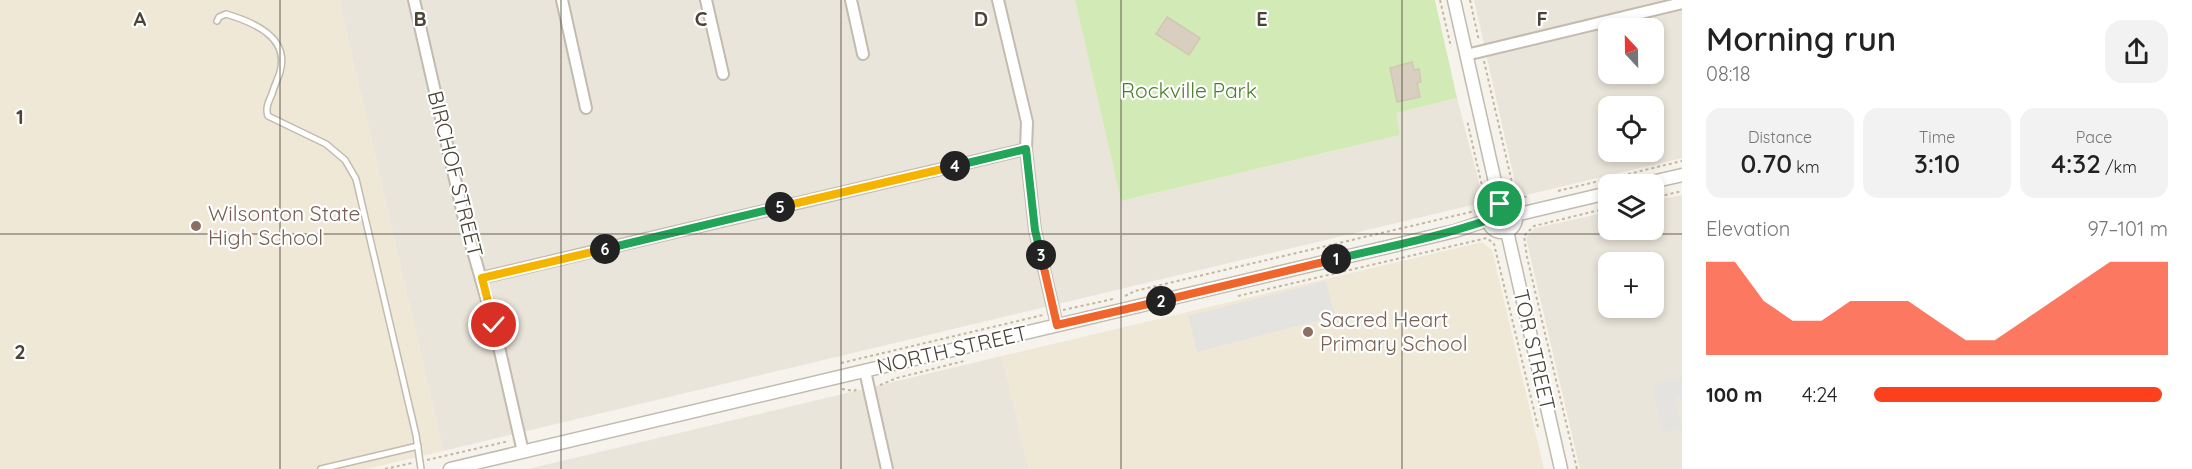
<!DOCTYPE html>
<meta charset="utf-8">
<style>
:root{--surface:#fff;--page:#f2f2f2;--text:#222;--muted:#767676;--accent:#fc3f1d}
body{margin:0;font-family:Quicksand,sans-serif;background:var(--page);color:var(--text);height:100vh;display:flex;flex-direction:column;font-size:22px;white-space:nowrap}
*{box-sizing:border-box;margin:0}
p{font-size:20px;color:var(--muted)}
.icon{flex:none;width:33px;height:33px;fill:none;stroke:currentColor;stroke-width:2;stroke-linecap:round;stroke-linejoin:round}
.map{position:relative;flex:1;overflow:hidden}
.side{display:flex;flex-direction:column;background:var(--surface);width:510px}
.side>*{flex:none}
.needle{width:39px;rotate:338deg}
.fabs{position:absolute;left:1598px;top:18px;display:grid;gap:12px}
.fabs a{display:grid;place-items:center;width:66px;height:66px;border-radius:12px;background:var(--surface);box-shadow:0 3px 9px #0003;font-size:30px}
.pin{position:absolute;display:grid;place-items:center;width:51px;height:51px;color:#fff;margin:-26px;border:3px solid #fff;border-radius:50%;box-shadow:0 2px 6px #0007}
.km{position:absolute;width:30px;height:30px;margin:-15px;border-radius:50%;background:#222;color:#fff;font-size:16px;line-height:30px;text-align:center}
.round{display:grid;place-items:center;flex:none;width:63px;height:63px;border-radius:18px;background:var(--page)}
.head{display:flex;align-items:center;justify-content:space-between;height:102px;padding:0 24px}
h1{font-size:33px;font-weight:600;line-height:45px}
.figures{display:grid;grid-template-columns:repeat(3,1fr);gap:9px;height:102px;padding:6px 24px}
.figures div{display:grid;align-content:center;border-radius:15px;background:var(--page);text-align:center}
.figures b{font-size:26px;font-weight:600}
.figures small{font-size:16px;font-weight:400}
.figures p{font-size:16px}
.chart{height:168px;padding:12px 24px}
.chart p{display:flex;justify-content:space-between}
.chart svg{width:100%;height:108px;margin-top:6px;fill:var(--accent);opacity:.7}
ul{padding:0 24px;list-style:none;font-size:20px}
li{display:grid;grid-template-columns:96px 72px 1fr;align-items:center;height:45px}
li i{height:15px;border-radius:8px;background:var(--accent)}
main{display:flex;flex:1;min-height:0}
.map>svg:first-child{display:block}
</style>
<main>
<div class="map">
<svg width="1682" height="469" viewBox="0 0 1682 469">
<rect width="100%" height="100%" fill="#f6f3ec"/>
<g fill="#eae5da" fill-rule="evenodd">
<polygon points="339,0 1075,0 1121,201 1400,135 1395,113 1457,98 1482,194 1476,204 443,451"/>
<path d="M1474 0H1682V158L1526 195 1517 191ZM1608 28H1653V74H1608ZM1608 106H1653V152H1608Z"/>
<path d="M1682 195V469H1580L1526 238 1535 228 1608 212V230H1653V201ZM1608 262H1653V308H1608Z"/>
<polygon points="1002,356 1029,469 528,469"/>
</g>
<g fill="#efe8d6">
<polygon points="0,0 339,0 443,451 366,469 0,469"/>
<polygon points="1482,242 1492,250 1544,469 1029,469 1002,356"/>
</g>
<polygon fill="#d2eab5" points="1075,0 1435,0 1457,98 1396,113 1400,135 1121,201"/>
<g fill="#e5e3e0">
<polygon points="1326,281 1335,316 1197,352 1188,316"/>
<polygon points="1682,376 1682,396 1675,398 1682,428 1663,432 1652,383"/>
</g>
<g fill="#d8cfc1" stroke="#d3c7b4" stroke-width="1.5">
<polygon points="1167,17 1200,38 1189,55 1156,34"/>
<polygon points="1412,62 1414,70 1419,69 1421,82 1417,83 1420,97 1397,102 1390,68"/>
</g>
<g fill="none" stroke-linecap="round" stroke-linejoin="round">
<defs>
<g id="service">
<path d="M217 21 219 17 226 14C253 22 290 37 280 72 278 79 274 86 272 94 269 101 265 108 268 116L326 144 345 160 356 179 416 435 421 469"/>
<polyline points="321,469 418,446"/>
</g>
<g id="minor">
<polyline points="414,0 465,223 494,325 523,452"/>
<polyline points="562,0 586,108"/>
<polyline points="706,0 723,74"/>
<polyline points="851,0 863,54"/>
<polyline points="998,0 1027,122 1026,149 1035,230 1057,325"/>
<polyline points="1466,55 1682,3"/>
<polyline points="481,278 1026,149"/>
<polyline points="865,371 887,469"/>
</g>
<g id="tertiary">
<polyline points="1454,0 1500,204"/>
<polyline points="1643,184 1682,175"/>
<circle cx="1502" cy="218" r="14"/>
<polyline points="1515,215 1608,193"/>
<polyline points="1507,231 1561,469"/>
<polyline points="450,469 1455,231 1488,220"/>
</g>
</defs>
<use href="#service" stroke="#c2bbae" stroke-width="8"/>
<use href="#minor" stroke="#c2bbae" stroke-width="14"/>
<use href="#tertiary" stroke="#c2bbae" stroke-width="15"/>
<g stroke="#c4b79f" stroke-width="2" stroke-dasharray="3 3" stroke-linecap="butt">
<polyline points="1440,0 1451,47"/>
<polyline points="1470,0 1479,41"/>
<polyline points="1484,61 1513,187 1518,194 1529,198"/>
<polyline points="1558,191 1682,161"/>
<polyline points="1653,198 1682,191"/>
<polyline points="1125,296 1135,291 1475,211 1484,195 1467,120"/>
<polyline points="1238,296 1487,238 1494,244 1538,427"/>
<polyline points="1063,310 1113,299"/>
<polyline points="841,363 1043,315"/>
<polyline points="880,385 897,378 964,361"/>
<polyline points="842,389 854,391 857,389"/>
<polyline points="427,460 509,441"/>
<polyline points="385,469 412,463"/>
<polyline points="1577,469 1527,257 1524,236 1534,226 1608,208"/>
</g>
<use href="#service" stroke="#fff" stroke-width="5"/>
<use href="#minor" stroke="#fff" stroke-width="10"/>
<use href="#tertiary" stroke="#fff" stroke-width="12"/>
</g>
<g fill="none" stroke-linecap="round" stroke-linejoin="round">
<defs>
<path id="split-1" d="M1336 259C1387 247 1438 237 1488 220L1490 211 1500 204"/>
<polyline id="split-2" points="1161,301 1336,259"/>
<polyline id="split-3" points="1041,255 1057,325 1161,301"/>
<polyline id="split-4" points="955,166 1026,149 1035,230 1041,255"/>
<polyline id="split-5" points="780,207 955,166"/>
<polyline id="split-6" points="605,249 780,207"/>
<polyline id="split-7" points="494,325 482,278 605,249"/>
</defs>
<use href="#split-1" stroke="#fff" stroke-width="12"/>
<use href="#split-2" stroke="#fff" stroke-width="12"/>
<use href="#split-3" stroke="#fff" stroke-width="12"/>
<use href="#split-4" stroke="#fff" stroke-width="12"/>
<use href="#split-5" stroke="#fff" stroke-width="12"/>
<use href="#split-6" stroke="#fff" stroke-width="12"/>
<use href="#split-7" stroke="#fff" stroke-width="12"/>
<use href="#split-1" stroke="#22a559" stroke-width="8"/>
<use href="#split-2" stroke="#f0652b" stroke-width="8"/>
<use href="#split-3" stroke="#f0652b" stroke-width="8"/>
<use href="#split-4" stroke="#22a559" stroke-width="8"/>
<use href="#split-5" stroke="#f5b400" stroke-width="8"/>
<use href="#split-6" stroke="#22a559" stroke-width="8"/>
<use href="#split-7" stroke="#f5b400" stroke-width="8"/>
</g>
<path fill="none" stroke="#4b4439" stroke-width="1.5" stroke-opacity="0.55" d="M280 0V469M561 0V469M841 0V469M1121 0V469M1402 0V469M0 234H1682"/>
<g fill="#8d6e63" stroke="#fff" stroke-width="2">
<circle cx="196" cy="226" r="6"/>
<circle cx="1308" cy="332" r="6"/>
</g>
<g text-anchor="middle" stroke-width="4.5" stroke-linejoin="round" paint-order="stroke">
<g font-size="21" fill="#4a7f2a" stroke="#fff">
<text x="1189" y="98">Rockville Park</text>
</g>
<g font-size="21" fill="#4b4439" stroke="#fff">
<text transform="translate(455 174) rotate(76)" y="7">BIRCHOF STREET</text>
<text transform="translate(952 350) rotate(-13)" y="7">NORTH STREET</text>
<text transform="translate(1534 350) rotate(77)" y="7">TOR STREET</text>
</g>
<g font-size="21" fill="#785e54" stroke="#fff" text-anchor="start">
<text x="208" y="221">Wilsonton State<tspan x="208" dy="24">High School</tspan></text>
<text x="1320" y="327">Sacred Heart<tspan x="1320" dy="24">Primary School</tspan></text>
</g>
</g>
<g font-size="20" text-anchor="middle" font-weight="bold" fill="#4b4439" stroke="#fff" stroke-width="4.5" stroke-linejoin="round" paint-order="stroke">
<text x="140" y="26">A</text>
<text x="420" y="26">B</text>
<text x="701" y="26">C</text>
<text x="981" y="26">D</text>
<text x="1262" y="26">E</text>
<text x="1542" y="26">F</text>
<text x="20" y="124">1</text>
<text x="20" y="359">2</text>
</g>
</svg>
<div class="fabs">
<a><svg class="needle" viewBox="-14 -14 28 28"><path d="M0-13l5 13h-10z" fill="#e53935"/><path d="M0 13l5-13h-10z" fill="#767676"/></svg></a>
<a><svg class="icon" aria-label="locate" viewBox="0 0 24 24"><circle cx="12" cy="12" r="6"/><path d="M12 2v4M12 18v4M2 12h4M18 12h4"/></svg></a>
<a><svg class="icon" aria-label="layers" viewBox="0 0 24 24"><path d="M12 4l9 5-9 5-9-5zM3 14l9 5 9-5"/></svg></a>
<a>+</a>
</div>
<div class="pin" style="left:1500px;top:204px;background:#1e9e55"><svg class="icon" aria-label="arrive" viewBox="0 0 24 24"><path d="M6 21V4h12l-3 4 3 4H6"/></svg></div>
<div class="pin" style="left:494px;top:325px;background:#d93025"><svg class="icon" aria-label="check" viewBox="0 0 24 24"><path d="M5 12l5 5 9-10"/></svg></div>
<b class="km" style="left:1336px;top:259px">1</b>
<b class="km" style="left:1161px;top:301px">2</b>
<b class="km" style="left:1041px;top:255px">3</b>
<b class="km" style="left:955px;top:166px">4</b>
<b class="km" style="left:780px;top:207px">5</b>
<b class="km" style="left:605px;top:249px">6</b>
</div>
<section class="side">
<div class="head"><div><h1>Morning run</h1><p>08:18</p></div><a class="round"><svg class="icon" aria-label="share" viewBox="0 0 24 24"><path d="M12 15V3M7 8l5-5 5 5M5 13v7h14v-7"/></svg></a></div>
<div class="figures">
<div><p>Distance</p><b>0.70<small> km</small></b></div>
<div><p>Time</p><b>3:10</b></div>
<div><p>Pace</p><b>4:32<small> /km</small></b></div>
</div>
<div class="chart"><p><span>Elevation</span>97–101 m</p>
<svg viewBox="0 0 160 44" preserveAspectRatio="none"><path d="M0 44V6L10 6L20 22L30 30L40 30L50 22L60 22L70 22L80 30L90 38L100 38L110 30L120 22L130 14L140 6L150 6L160 6V44z"/></svg>
</div>
<ul>
<li><b>100 m</b>4:24<i style="width:98%"></i></li>
</ul>
</section>
</main>
